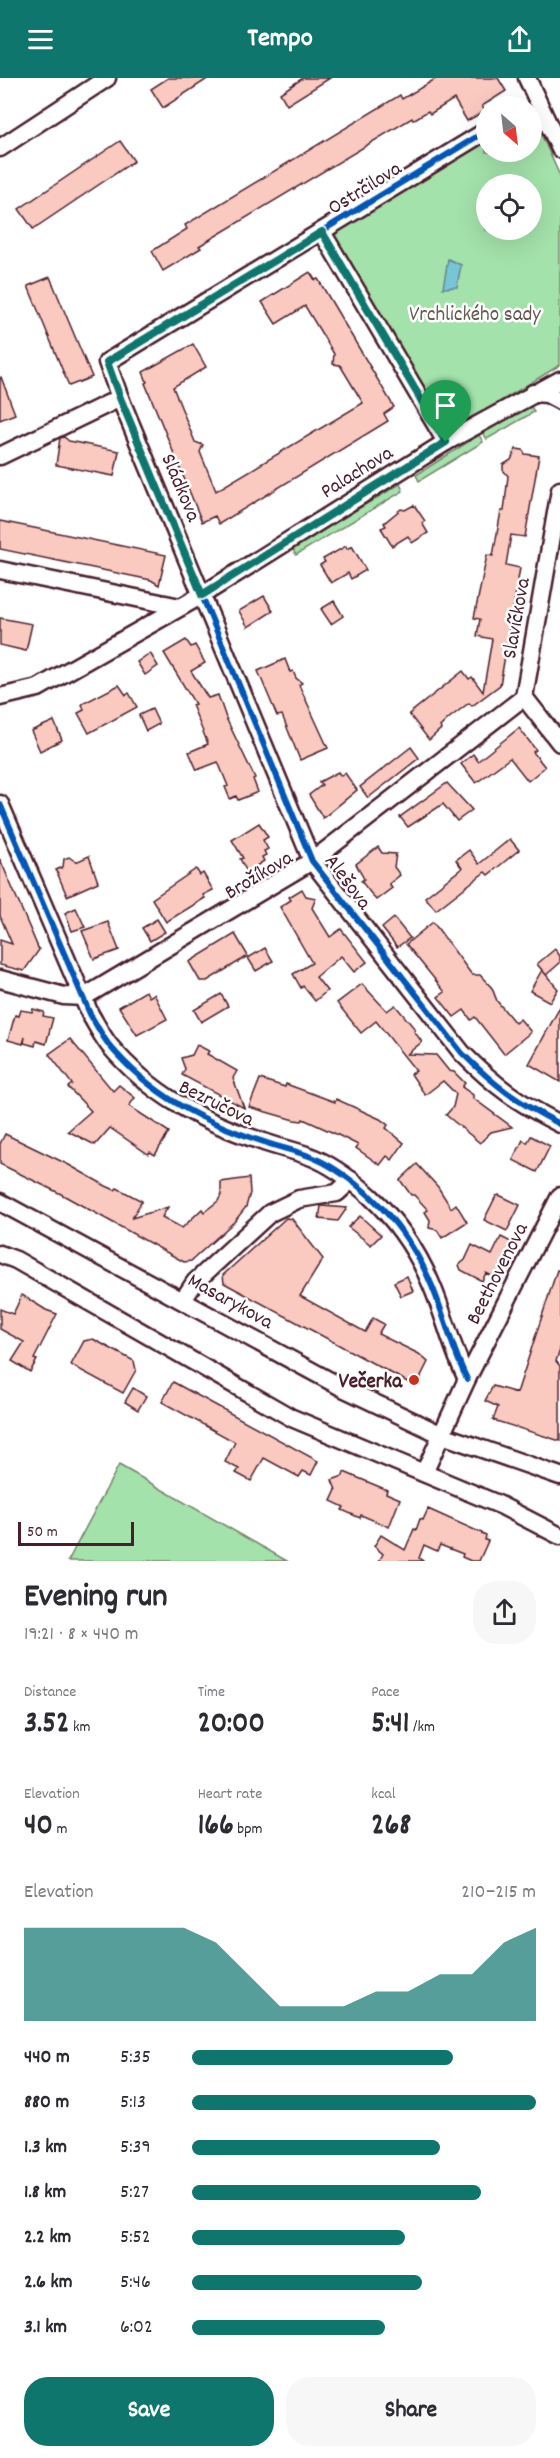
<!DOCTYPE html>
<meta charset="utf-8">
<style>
:root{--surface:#fff;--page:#f7f7f7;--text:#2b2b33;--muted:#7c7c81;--accent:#0f766e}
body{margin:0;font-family:Dekko,sans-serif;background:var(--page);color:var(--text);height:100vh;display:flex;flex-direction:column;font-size:22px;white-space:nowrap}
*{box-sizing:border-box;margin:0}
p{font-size:20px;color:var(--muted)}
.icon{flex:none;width:33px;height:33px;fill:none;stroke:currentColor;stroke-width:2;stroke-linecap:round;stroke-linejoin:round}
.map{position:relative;height:1483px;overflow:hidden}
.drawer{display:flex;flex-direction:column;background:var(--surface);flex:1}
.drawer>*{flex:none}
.needle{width:39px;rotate:152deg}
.tools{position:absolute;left:476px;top:18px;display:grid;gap:12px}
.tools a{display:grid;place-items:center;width:66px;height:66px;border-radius:50%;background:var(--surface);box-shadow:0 6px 24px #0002;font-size:30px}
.scale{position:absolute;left:18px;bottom:15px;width:116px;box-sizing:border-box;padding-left:6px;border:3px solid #4a1f2b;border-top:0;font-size:16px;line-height:21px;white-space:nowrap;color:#4a1f2b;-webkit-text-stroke:4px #fff;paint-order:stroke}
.pin{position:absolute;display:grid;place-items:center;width:51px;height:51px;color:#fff;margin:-62px -26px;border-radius:50% 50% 50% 0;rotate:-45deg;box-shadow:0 0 6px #0007}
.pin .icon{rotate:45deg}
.round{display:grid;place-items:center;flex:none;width:63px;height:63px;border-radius:24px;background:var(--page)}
.summary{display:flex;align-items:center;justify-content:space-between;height:102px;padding:0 24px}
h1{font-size:33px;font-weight:700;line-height:45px}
.stats{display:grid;grid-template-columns:repeat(3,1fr);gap:9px;height:102px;padding:6px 24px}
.stats div{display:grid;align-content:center}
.stats b{font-size:30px;font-weight:700}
.stats small{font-size:16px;font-weight:400}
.stats p{font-size:16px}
.chart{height:168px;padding:12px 24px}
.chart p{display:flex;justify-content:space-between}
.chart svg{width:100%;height:108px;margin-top:6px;fill:var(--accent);opacity:.7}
.button{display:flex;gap:12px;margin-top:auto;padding:12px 24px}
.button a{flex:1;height:69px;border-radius:24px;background:var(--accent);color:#fff;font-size:24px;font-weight:700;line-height:69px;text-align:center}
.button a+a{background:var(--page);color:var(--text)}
ul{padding:0 24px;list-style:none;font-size:20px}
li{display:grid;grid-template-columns:96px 72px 1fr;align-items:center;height:45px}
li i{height:15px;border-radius:8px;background:var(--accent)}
header{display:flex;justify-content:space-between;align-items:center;height:78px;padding:0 24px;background:var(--accent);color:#fff;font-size:27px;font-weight:700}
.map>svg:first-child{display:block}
</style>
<header><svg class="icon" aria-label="menu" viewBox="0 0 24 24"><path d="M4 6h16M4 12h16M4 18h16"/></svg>Tempo<svg class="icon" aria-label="share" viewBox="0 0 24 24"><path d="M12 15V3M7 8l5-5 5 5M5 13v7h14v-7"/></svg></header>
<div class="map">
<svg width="560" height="1483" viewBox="0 0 560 1483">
<rect width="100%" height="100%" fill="#fff"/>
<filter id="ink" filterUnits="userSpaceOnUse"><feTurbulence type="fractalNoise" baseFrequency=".0167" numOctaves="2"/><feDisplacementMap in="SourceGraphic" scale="12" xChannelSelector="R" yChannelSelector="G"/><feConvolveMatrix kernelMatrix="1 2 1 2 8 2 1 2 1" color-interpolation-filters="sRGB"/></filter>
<g filter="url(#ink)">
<g fill="#a3e2ab" stroke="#76806b" stroke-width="1.5" fill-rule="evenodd">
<path d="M531 40 536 45 560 98V287L460 348 451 350 442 345 336 165 333 155 486 61V74H531ZM486 106H531V152H486Z"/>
<polygon points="530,327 534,334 487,361 483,355"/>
<polygon points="479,357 483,364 419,403 416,397"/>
<polygon points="400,406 403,413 296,477 292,470"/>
<polygon points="119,1387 287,1483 68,1483"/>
</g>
<polygon fill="#78c6d5" stroke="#668391" stroke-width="1.5" points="448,181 461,187 457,209 443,210"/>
<g fill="#facac1" stroke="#4a1f2b" stroke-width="1.5">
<polygon points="168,0 209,0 163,30 151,11"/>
<polygon points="303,0 330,0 287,27 280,15"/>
<polygon points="437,0 498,0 506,13 482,28 485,33 467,43 454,21 430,36 428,33 413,42 412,40 199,168 201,170 163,193 152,173 187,151 185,147 400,17 402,21"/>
<polygon points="120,63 134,83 33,151 19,131"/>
<polygon points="310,194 315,202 318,201 394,329 384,336 388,343 219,446 215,438 202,444 145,305 147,304 143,294 193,266 206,289 173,309 195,364 203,367 200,374 216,413 363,325 340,287 333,286 334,276 305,228 276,246 262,224"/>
<polygon points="50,199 92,299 69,308 28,208"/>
<polygon points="1,299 15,336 0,342 0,300"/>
<polygon points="64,359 69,363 119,373 114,398 56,387 60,360"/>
<polygon points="516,371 523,372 525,376 539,378 525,459 511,457 506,487 520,490 500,607 472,628 469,625 448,641 440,649 441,651 429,662 409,636 463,593 469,601 472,599 483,614 492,561 477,558 480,541 474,540 487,477 493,478 501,433 504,433 508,398 503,392 503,387 511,382"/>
<polygon points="414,427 425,443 422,445 428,455 412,465 408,458 392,468 381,450 386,448 384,445 401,431 405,432"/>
<polygon points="0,443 166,477 159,507 151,502 0,471"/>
<polygon points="346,468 347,471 352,468 366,492 351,501 348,495 331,505 320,487 325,484 323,481"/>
<polygon points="264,518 273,533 248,549 239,533"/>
<polygon points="334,523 343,538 331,546 321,531"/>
<polygon points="0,540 32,546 26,573 0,567"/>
<polygon points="186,562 191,569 195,567 205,585 191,593 208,620 218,617 226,640 255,700 253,701 258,714 238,722 236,718 230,721 225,709 228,708 218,684 197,692 189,674 208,666 192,627 195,626 164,575"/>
<polygon points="150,575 158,588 145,597 137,584"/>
<polygon points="285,581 290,594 293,593 296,600 302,605 299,607 328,670 300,682 282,637 277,638 258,593"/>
<polygon points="119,607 126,617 129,615 137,629 89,655 78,635 84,632 82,626"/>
<polygon points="152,631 159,646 146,653 139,637"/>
<polygon points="54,643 62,662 40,673 31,653"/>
<polygon points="519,650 536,672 533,674 545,689 528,703 510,680 476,705 461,686 473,676 478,683"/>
<polygon points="411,669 419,680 368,720 360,709"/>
<polygon points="338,694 341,698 345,695 357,712 323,740 309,717 322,707 319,704"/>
<polygon points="447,705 472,732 457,743 443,726 408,749 400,739"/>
<polygon points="259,745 268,759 263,762 268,771 264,773 266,777 262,779 264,783 247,794 240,781 243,780 232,762"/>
<polygon points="510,761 519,772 488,797 485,794 436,832 425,819 462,790 456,782 469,772 479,786"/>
<polygon points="378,769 382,775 396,776 394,789 400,797 389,806 392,810 376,822 361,803 364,801 356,786"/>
<polygon points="89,778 98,804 67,818 56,792 63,789 64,781 69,779 76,784"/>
<polygon points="0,781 39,872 24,893 0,887 0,862 12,866 0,838"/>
<polygon points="196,791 200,797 203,795 213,812 203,817 205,820 166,844 152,821"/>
<polygon points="302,811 306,818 316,820 312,830 330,859 341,851 367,884 354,894 341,878 316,899 327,913 315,923 303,908 301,910 293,896 312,885 280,829 291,822 289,819"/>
<polygon points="76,830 85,849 72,853 65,835"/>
<polygon points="394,840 410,860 397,869 382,850"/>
<polygon points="157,841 165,854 150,863 142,850"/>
<polygon points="108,844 119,872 94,881 82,853"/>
<polygon points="433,844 472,897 480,897 492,910 497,923 515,945 520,941 531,954 504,976 475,939 471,942 464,932 454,939 438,919 445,914 406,866"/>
<polygon points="235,856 248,878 207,903 200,903 189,884"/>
<polygon points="265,870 273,883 256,893 248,880"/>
<polygon points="555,871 560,878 560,885 546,897 537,886"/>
<polygon points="542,892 558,911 550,924 530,913"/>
<polygon points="362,906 387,933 395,927 415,951 414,953 422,964 407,976 436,977 449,993 454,994 465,1005 462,1009 473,1017 473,1020 512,1049 491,1054 480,1065 446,1037 453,1029 456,1016 443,1003 425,1017 411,996 416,993 376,943 361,955 337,925"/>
<polygon points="146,913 149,919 154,916 167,941 137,957 119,929"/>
<polygon points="221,916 228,928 201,944 194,932"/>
<polygon points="560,929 560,1004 529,986"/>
<polygon points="33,931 44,934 43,938 53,940 46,966 36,963 35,968 24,965 25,959 23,966 8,962 15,937 19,938 21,932 32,934"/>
<polygon points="70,961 113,1013 119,1007 135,1020 129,1028 169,1054 155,1077 150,1074 148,1076 110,1050 95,1067 68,1053 91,1033 68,1009 72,1006 49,976"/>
<polygon points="197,967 209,973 207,976 237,993 233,1000 244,1030 182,997 185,991 181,980 192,977"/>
<polygon points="260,1001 285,1009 286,1006 335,1024 336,1021 380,1041 388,1047 386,1050 404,1065 392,1082 387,1078 380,1087 356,1070 358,1067 336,1056 303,1041 302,1043 294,1042 249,1029"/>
<polygon points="5,1056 69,1087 106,1108 115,1112 117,1110 142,1123 132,1140 168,1129 162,1139 182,1150 202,1131 204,1134 218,1123 221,1117 221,1104 249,1100 250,1115 246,1129 235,1143 191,1183 184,1184 61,1116 0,1086 0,1066"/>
<polygon points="531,1058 550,1068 537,1094 513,1082 523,1062 527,1065"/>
<polygon points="417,1086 438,1109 451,1130 456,1126 467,1144 442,1160 437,1152 429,1150 430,1142 425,1134 428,1132 414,1117 411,1117 400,1102"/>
<polygon points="499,1117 520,1127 507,1153 484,1142 496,1118"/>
<polygon points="321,1128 322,1128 347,1130 338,1143 319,1141"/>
<polygon points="360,1138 381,1157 371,1167 348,1149"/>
<polygon points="286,1140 292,1141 323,1181 300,1218 365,1254 373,1240 384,1246 378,1256 419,1276 428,1284 421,1298 421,1303 415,1308 224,1205 223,1197"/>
<polygon points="501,1159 513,1165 496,1200 486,1195 482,1203 461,1192 459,1187 465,1182 472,1167 492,1177"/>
<polygon points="557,1192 560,1193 560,1272 556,1283 560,1288 560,1363 493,1342 498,1329 485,1323 493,1308 517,1315"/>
<polygon points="407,1198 413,1213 401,1218 394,1204"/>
<polygon points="22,1217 46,1232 57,1236 34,1281 37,1282 30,1294 12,1283 24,1264 0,1251 0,1231 13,1236"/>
<polygon points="93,1261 134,1283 136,1292 123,1315 71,1287 84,1263"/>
<polygon points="173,1304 318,1383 311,1397 303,1393 299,1399 264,1380 251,1403 236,1395 239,1391 225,1384 235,1364 162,1324"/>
<polygon points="133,1310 146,1318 138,1332 125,1324"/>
<polygon points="344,1394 387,1412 386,1415 400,1421 389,1449 361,1437 360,1440 342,1432 344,1429 331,1423 336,1412 332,1402 343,1398"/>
<polygon points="428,1431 486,1457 485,1462 488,1463 479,1483 471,1483 462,1479 463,1476 440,1467 437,1473 424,1467 419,1480 423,1483 379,1483 383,1476 374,1468 381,1457 405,1472 414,1451 416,1452 420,1441 423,1442"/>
</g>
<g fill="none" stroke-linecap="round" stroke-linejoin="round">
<defs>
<g id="minor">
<polyline points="527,0 560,71"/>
<path d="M486 53 107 284 120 320 312 783 462 975C496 1009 517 1024 560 1046"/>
<polyline points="0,70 107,0"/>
<polyline points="322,154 446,364"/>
<polyline points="533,315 547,316 560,323"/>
<polyline points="0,378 120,320"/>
<polyline points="560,412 524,619 560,665"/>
<polyline points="0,492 180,529"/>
<polyline points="0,619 38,610 202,517 446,364 560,302"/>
<path d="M0 726 90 936C96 946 102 958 109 967 151 1017 201 1043 261 1063 277 1069 293 1072 309 1078 331 1086 353 1103 370 1118 397 1143 418 1174 432 1208 445 1239 452 1271 467 1301"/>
<polyline points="0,901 64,918 84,919"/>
<polyline points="84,919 312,783 524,619"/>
<polyline points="0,1124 343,1310 442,1357 560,1398"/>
<polyline points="0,1176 16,1182 292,1340 500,1427 560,1458"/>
<polyline points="183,1222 195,1204 270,1135 299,1121 337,1115 351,1102"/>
<polyline points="424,1395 467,1301 560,1118"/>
</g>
</defs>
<use href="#minor" stroke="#4a1f2b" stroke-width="21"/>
<use href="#minor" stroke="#fff" stroke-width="16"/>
<defs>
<g id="cycleway">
<path d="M486 53 107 284 120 320 312 783 462 975C496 1009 517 1024 560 1046"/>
<path d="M0 726 90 936C96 946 102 958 109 967 151 1017 201 1043 261 1063 277 1069 293 1072 309 1078 331 1086 353 1103 370 1118 397 1143 418 1174 432 1208 445 1239 452 1271 467 1301"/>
</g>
</defs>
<use href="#cycleway" stroke="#fff" stroke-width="10"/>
<use href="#cycleway" stroke="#0057b8" stroke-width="6"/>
</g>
</g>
<g fill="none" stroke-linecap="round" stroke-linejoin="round" filter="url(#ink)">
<defs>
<polygon id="route" points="322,154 446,364 202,517 120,320 107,284"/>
</defs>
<use href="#route" stroke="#fff" stroke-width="12"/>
<use href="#route" stroke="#0f766e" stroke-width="8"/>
</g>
<circle fill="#c8321e" stroke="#fff" stroke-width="2" cx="414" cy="1302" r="6"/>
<g text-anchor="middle" stroke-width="5" stroke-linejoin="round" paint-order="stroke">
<g font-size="21" fill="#4a1f2b" stroke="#fff">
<text transform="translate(364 109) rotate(-32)" y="7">Ostrčilova</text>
<text transform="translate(356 393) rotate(-32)" y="7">Palachova</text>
<text transform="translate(182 409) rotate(67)" y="7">Sládkova</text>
<text transform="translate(515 540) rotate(-80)" y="7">Slavíčkova</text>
<text transform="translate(258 796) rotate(-31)" y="7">Brožíkova</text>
<text transform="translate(349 803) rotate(53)" y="7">Alešova</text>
<text transform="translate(217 1024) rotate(26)" y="7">Bezručova</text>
<text transform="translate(496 1195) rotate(-63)" y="7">Beethovenova</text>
<text transform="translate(231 1222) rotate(29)" y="7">Masarykova</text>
</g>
<g font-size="21" fill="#655a51" stroke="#fff">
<text x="475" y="242">Vrchlického sady</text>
</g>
<g font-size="21" font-weight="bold" fill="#4a1f2b" stroke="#fff" text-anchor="end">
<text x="402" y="1309">Večerka</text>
</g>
</g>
</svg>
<div class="tools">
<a><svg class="needle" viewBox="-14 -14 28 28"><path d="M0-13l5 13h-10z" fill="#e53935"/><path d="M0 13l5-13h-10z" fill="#7c7c81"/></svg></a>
<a><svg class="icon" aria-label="locate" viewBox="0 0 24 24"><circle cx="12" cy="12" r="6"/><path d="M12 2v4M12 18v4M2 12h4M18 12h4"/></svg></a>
</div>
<div class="scale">50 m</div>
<div class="pin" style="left:446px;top:364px;background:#1e9e55"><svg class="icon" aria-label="arrive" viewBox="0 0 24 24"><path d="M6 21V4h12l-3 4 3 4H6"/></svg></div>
</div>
<section class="drawer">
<div class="summary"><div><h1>Evening run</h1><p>19:21 · 8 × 440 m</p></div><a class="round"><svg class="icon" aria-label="share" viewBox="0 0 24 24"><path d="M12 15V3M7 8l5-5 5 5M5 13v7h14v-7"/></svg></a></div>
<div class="stats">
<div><p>Distance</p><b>3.52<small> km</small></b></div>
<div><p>Time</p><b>20:00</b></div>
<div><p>Pace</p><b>5:41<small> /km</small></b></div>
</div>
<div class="stats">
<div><p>Elevation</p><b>40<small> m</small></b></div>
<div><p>Heart rate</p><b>166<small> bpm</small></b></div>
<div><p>kcal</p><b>268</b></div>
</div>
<div class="chart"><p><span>Elevation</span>210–215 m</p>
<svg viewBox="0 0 160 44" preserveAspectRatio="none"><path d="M0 44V6L10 6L20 6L30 6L40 6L50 6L60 12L70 25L80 38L90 38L100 38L110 32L120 32L130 25L140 25L150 12L160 6V44z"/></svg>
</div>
<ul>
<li><b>440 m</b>5:35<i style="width:76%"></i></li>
<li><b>880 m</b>5:13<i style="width:100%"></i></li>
<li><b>1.3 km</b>5:39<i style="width:72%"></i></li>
<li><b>1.8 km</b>5:27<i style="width:84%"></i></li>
<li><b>2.2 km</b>5:52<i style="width:62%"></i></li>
<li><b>2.6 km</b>5:46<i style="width:67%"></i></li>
<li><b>3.1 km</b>6:02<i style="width:56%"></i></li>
</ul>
<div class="button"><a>Save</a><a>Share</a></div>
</section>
